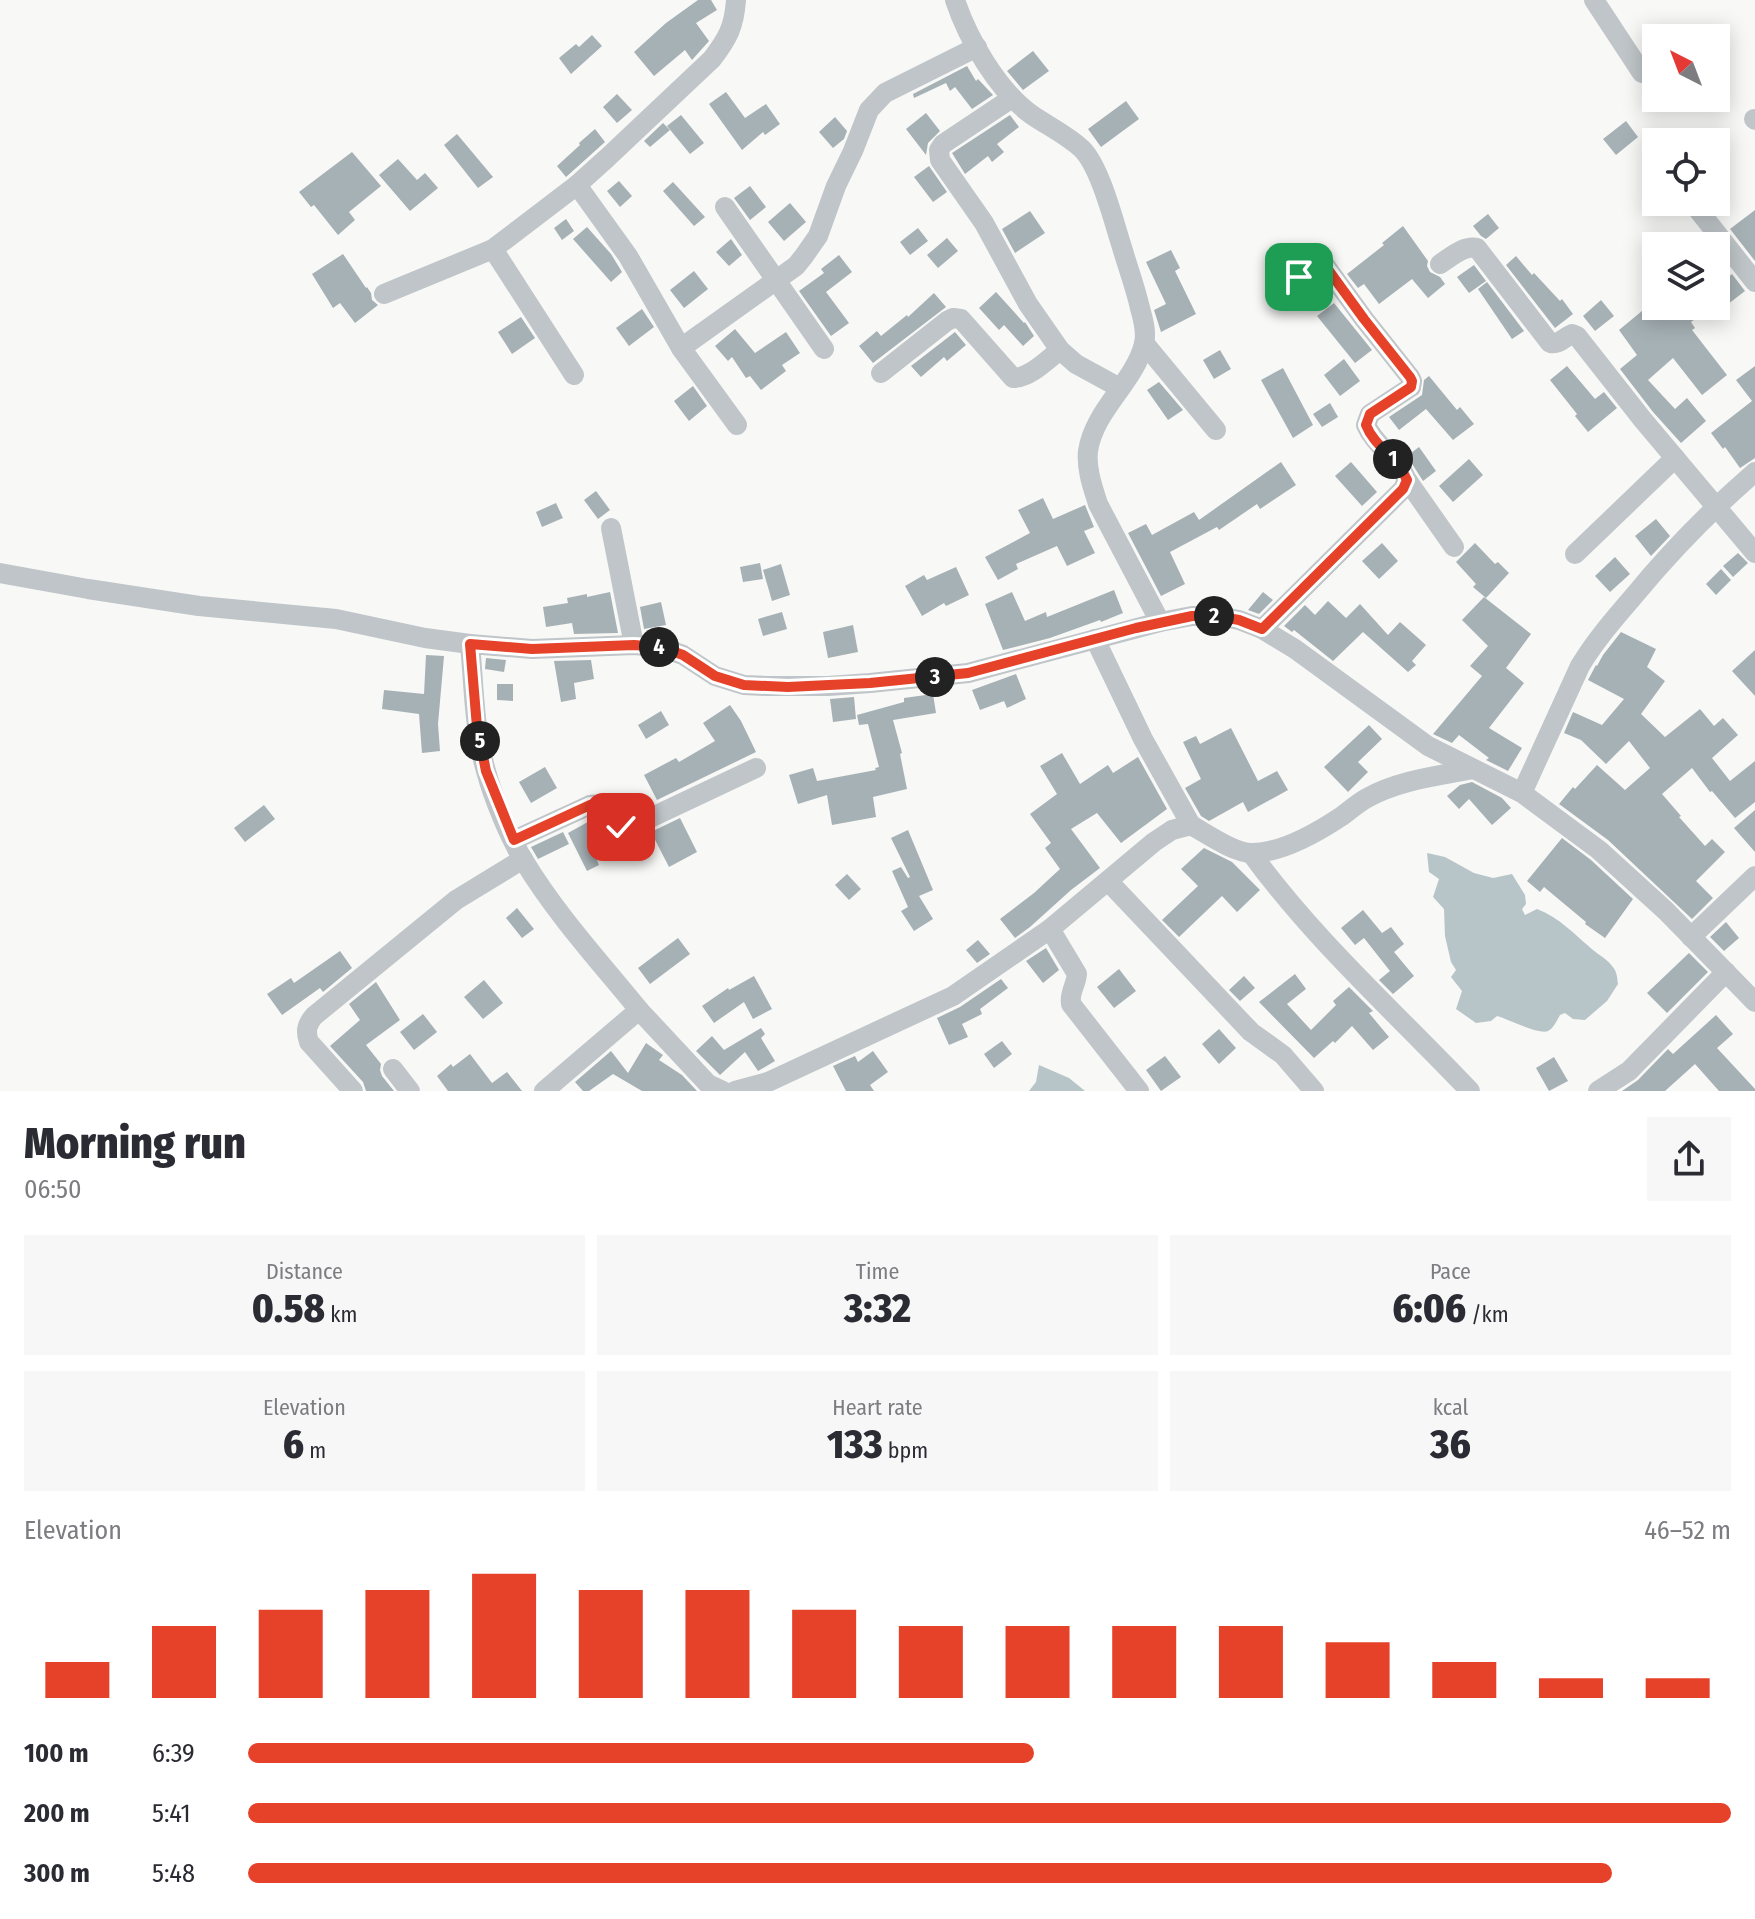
<!DOCTYPE html>
<meta charset="utf-8">
<style>
:root{--surface:#fff;--page:#f7f7f7;--text:#2b2b33;--muted:#7c7c81;--accent:#e54229}
body{margin:0;font-family:"Fira Sans Condensed",sans-serif;background:var(--page);color:var(--text);height:100vh;display:flex;flex-direction:column;font-size:30px;white-space:nowrap}
*{box-sizing:border-box;margin:0}
p{font-size:26px;color:var(--muted)}
.icon{flex:none;width:44px;height:44px;fill:none;stroke:currentColor;stroke-width:2;stroke-linecap:round;stroke-linejoin:round}
.map{position:relative;height:1091px;overflow:hidden}
.drawer{display:flex;flex-direction:column;background:var(--surface);flex:1}
.drawer>*{flex:none}
.needle{width:52px;rotate:318deg}
.buttons{position:absolute;left:1642px;top:24px;display:grid;gap:16px}
.buttons a{display:grid;place-items:center;width:88px;height:88px;border-radius:0px;background:var(--surface);box-shadow:0 4px 20px #0003;font-size:40px}
.pin{position:absolute;display:grid;place-items:center;width:68px;height:68px;color:#fff;margin:-34px;border-radius:16px;box-shadow:0 4px 12px #0006}
.km{position:absolute;width:40px;height:40px;margin:-20px;border-radius:50%;background:#222;color:#fff;font-size:22px;line-height:40px;text-align:center}
.round{display:grid;place-items:center;flex:none;width:84px;height:84px;border-radius:0px;background:var(--page)}
.overview{display:flex;align-items:center;justify-content:space-between;height:136px;padding:0 24px}
h1{font-size:44px;font-weight:800;line-height:60px}
.figures{display:grid;grid-template-columns:repeat(3,1fr);gap:12px;height:136px;padding:8px 24px}
.figures div{display:grid;align-content:center;border-radius:0px;background:var(--page);text-align:center}
.figures b{font-size:40px;font-weight:800}
.figures small{font-size:22px;font-weight:400}
.figures p{font-size:22px}
.chart{height:224px;padding:16px 24px}
.chart p{display:flex;justify-content:space-between}
.chart svg{width:100%;height:144px;margin-top:8px;stroke:var(--accent);stroke-width:6}
ul{padding:0 24px;list-style:none;font-size:26px}
li{display:grid;grid-template-columns:128px 96px 1fr;align-items:center;height:60px}
li i{height:20px;border-radius:10px;background:var(--accent)}
.map>svg:first-child{display:block}
</style>
<div class="map">
<svg width="1755" height="1091" viewBox="0 0 1755 1091">
<rect width="100%" height="100%" fill="#f8f8f6"/>
<g fill="#b7c5c8">
<path d="M1427 853 1445 857 1474 873 1493 878 1512 874 1525 895 1526 904 1522 909 1525 915 1537 909C1559 917 1575 935 1593 950 1599 955 1607 959 1612 966 1617 971 1617 977 1618 984L1607 1001 1585 1020 1573 1019 1565 1013 1560 1015C1557 1020 1554 1028 1548 1031 1539 1035 1508 1019 1497 1016L1491 1021 1476 1023 1456 1009 1462 991 1451 977 1456 970 1451 962 1445 936 1444 909 1433 897 1439 879 1429 872Z"/>
<polygon points="1039,1065 1069,1078 1085,1091 1029,1091 1036,1082"/>
</g>
<g fill="#a6b1b5">
<polygon points="698,0 711,0 717,10 696,23 709,41 692,60 685,50 654,76 634,52 666,23"/>
<polygon points="592,35 602,46 571,74 559,58 576,44 579,47"/>
<polygon points="1033,51 1049,71 1023,90 1007,71"/>
<polygon points="967,66 976,81 978,79 993,95 972,109 955,87 950,91 946,83 914,98 913,94"/>
<polygon points="726,92 745,118 766,104 780,124 765,135 763,132 742,150 709,104"/>
<polygon points="617,94 632,110 617,123 603,107"/>
<polygon points="1126,101 1139,119 1101,147 1088,129"/>
<polygon points="926,113 940,131 928,143 926,155 906,129"/>
<polygon points="681,115 704,143 690,154 667,126"/>
<polygon points="1010,115 1019,127 997,144 1004,152 992,162 988,156 965,174 952,153"/>
<polygon points="835,117 847,131 844,139 833,148 819,132"/>
<polygon points="1626,121 1638,137 1616,155 1603,139"/>
<polygon points="663,123 670,130 650,147 644,141"/>
<polygon points="595,129 605,142 566,177 557,166 580,145 579,143"/>
<polygon points="457,134 493,177 478,188 444,145"/>
<polygon points="352,152 381,186 349,212 355,220 338,235 314,205 311,207 299,192"/>
<polygon points="398,159 417,180 425,173 438,188 410,211 379,175"/>
<polygon points="929,166 947,192 933,202 914,177"/>
<polygon points="619,181 632,196 620,207 607,191"/>
<polygon points="673,182 705,217 694,226 663,191"/>
<polygon points="750,186 766,207 750,220 734,198"/>
<polygon points="790,203 806,222 784,241 768,222"/>
<polygon points="1755,210 1755,261 1730,229"/>
<polygon points="1030,211 1045,233 1015,253 1002,229"/>
<polygon points="1488,214 1499,228 1486,239 1481,236 1473,226"/>
<polygon points="566,219 574,231 562,240 554,228"/>
<polygon points="1403,226 1428,261 1427,266 1430,272 1440,277 1445,284 1428,298 1412,279 1379,304 1364,284 1358,288 1347,274 1384,245 1382,243"/>
<polygon points="587,227 611,254 622,272 611,282 573,239"/>
<polygon points="918,228 928,241 910,255 900,242"/>
<polygon points="947,238 958,251 938,268 927,255"/>
<polygon points="731,239 742,255 729,266 716,252"/>
<polygon points="1171,250 1180,268 1175,271 1196,314 1161,332 1154,310 1166,304 1146,262"/>
<polygon points="343,254 366,288 367,287 371,293 372,300 378,305 355,323 340,303 333,308 312,274"/>
<polygon points="839,255 852,272 826,292 849,323 831,336 799,291 824,273 821,269"/>
<polygon points="1516,256 1532,275 1534,273 1560,301 1562,299 1573,314 1555,328 1506,265"/>
<polygon points="1474,265 1486,281 1469,293 1457,277"/>
<polygon points="694,271 708,289 684,308 670,290"/>
<polygon points="1732,274 1745,291 1723,308 1716,298 1716,286"/>
<polygon points="1487,282 1524,331 1512,339 1478,289"/>
<polygon points="996,292 1024,323 1025,322 1034,336 1023,346 1004,325 999,330 979,308"/>
<polygon points="934,293 946,307 873,363 859,346 877,331 881,336 907,315 908,317"/>
<polygon points="1601,300 1614,316 1595,331 1583,316"/>
<polygon points="1334,303 1372,350 1355,363 1317,316"/>
<polygon points="1648,306 1713,306 1691,322 1695,328 1692,330 1727,375 1702,395 1673,358 1648,380 1675,409 1687,398 1706,421 1681,443 1653,412 1620,369 1637,355 1619,330"/>
<polygon points="642,309 654,327 629,346 616,328"/>
<polygon points="521,317 535,338 512,354 498,332"/>
<polygon points="735,329 755,353 786,332 800,353 782,365 786,371 761,390 750,376 746,378 732,357 728,361 715,346"/>
<polygon points="955,332 966,345 947,361 944,357 921,377 911,366"/>
<polygon points="1220,350 1231,369 1214,379 1203,360"/>
<polygon points="1344,359 1360,381 1340,396 1324,375"/>
<polygon points="1567,366 1595,399 1604,392 1617,408 1588,432 1575,416 1577,414 1550,380"/>
<polygon points="1755,366 1755,458 1740,468 1725,447 1723,449 1711,433 1752,401 1736,380"/>
<polygon points="1283,368 1313,425 1293,438 1261,380"/>
<polygon points="1429,376 1457,410 1460,407 1474,424 1453,440 1426,409 1399,430 1389,417 1422,395 1424,380"/>
<polygon points="1159,382 1183,410 1168,420 1147,390"/>
<polygon points="693,386 707,406 689,421 674,401"/>
<polygon points="1330,403 1338,417 1322,427 1313,414"/>
<polygon points="1419,447 1436,471 1423,481 1407,456"/>
<polygon points="1469,459 1483,475 1453,502 1439,486"/>
<polygon points="1281,462 1296,485 1260,509 1257,504 1219,530 1217,527 1170,552 1185,584 1161,596 1128,533 1146,524 1152,535 1194,512 1199,520"/>
<polygon points="1351,462 1377,492 1362,506 1335,476"/>
<polygon points="596,491 610,510 598,519 584,500"/>
<polygon points="1043,498 1053,519 1085,505 1094,527 1084,531 1095,553 1067,566 1057,546 1016,564 1018,569 998,580 985,557 1030,533 1018,510"/>
<polygon points="556,503 563,518 542,527 536,512"/>
<polygon points="1656,519 1670,536 1651,556 1635,536"/>
<polygon points="1382,543 1398,561 1379,579 1362,561"/>
<polygon points="1475,543 1495,564 1498,562 1509,573 1486,598 1473,587 1476,584 1456,562"/>
<polygon points="1738,553 1748,563 1733,577 1723,566"/>
<polygon points="1615,557 1630,574 1610,592 1595,576"/>
<polygon points="760,563 763,579 743,582 740,567"/>
<polygon points="781,564 790,595 772,601 763,570"/>
<polygon points="956,567 969,595 946,606 944,603 922,616 905,586 924,575 927,580"/>
<polygon points="1721,569 1731,580 1716,595 1706,584"/>
<polygon points="1114,590 1123,613 1101,622 1100,620 1050,638 1003,650 985,604 1012,592 1025,621 1046,612 1047,617"/>
<polygon points="610,592 618,633 574,634 572,623 546,627 543,607 568,603 567,598 587,594 587,597"/>
<polygon points="1263,592 1273,600 1259,614 1248,610"/>
<polygon points="1484,597 1531,634 1506,668 1524,683 1489,728 1522,748 1508,771 1486,760 1489,758 1459,735 1452,743 1433,734 1482,676 1470,666 1488,646 1462,620"/>
<polygon points="1328,601 1346,618 1360,604 1388,635 1400,622 1426,645 1412,661 1416,665 1408,672 1363,632 1333,661 1294,630 1292,632 1284,626 1305,605 1315,615"/>
<polygon points="661,602 666,625 644,629 640,607"/>
<polygon points="782,612 787,629 763,636 758,619"/>
<polygon points="853,625 858,652 828,658 823,632"/>
<polygon points="1621,632 1656,649 1647,667 1665,681 1641,714 1665,737 1700,709 1714,726 1723,718 1738,735 1712,758 1730,781 1755,761 1755,802 1735,818 1712,791 1710,792 1692,768 1662,794 1681,816 1679,817 1705,846 1712,839 1725,852 1696,881 1713,898 1692,919 1608,840 1559,804 1573,787 1575,789 1597,765 1625,790 1650,768 1629,741 1606,764 1581,740 1564,733 1573,712 1602,725 1624,699 1588,680 1596,665 1597,666 1603,655"/>
<polygon points="1755,650 1755,696 1732,671"/>
<polygon points="426,655 444,656 438,724 440,751 422,753 419,714 382,709 384,690 424,694"/>
<polygon points="486,658 506,660 504,672 485,669"/>
<polygon points="591,660 594,679 574,683 576,699 561,702 554,661"/>
<polygon points="1016,674 1026,699 1007,708 1004,701 980,710 972,690"/>
<polygon points="497,684 513,684 513,701 497,700"/>
<polygon points="933,694 936,713 893,720 902,753 900,754 907,789 873,797 876,817 832,825 827,795 798,804 789,775 813,768 817,781 876,770 875,768 879,767 868,724 859,725 857,715 904,702 904,698"/>
<polygon points="854,697 856,719 833,722 830,699"/>
<polygon points="730,705 741,721 756,752 657,800 644,775 676,758 679,762 715,741 703,723"/>
<polygon points="661,711 669,725 646,739 638,725"/>
<polygon points="1369,725 1382,739 1358,762 1368,772 1348,792 1324,767"/>
<polygon points="1231,728 1258,781 1277,771 1288,790 1248,812 1243,802 1209,821 1201,816 1185,788 1201,779 1183,742 1196,736 1200,744"/>
<polygon points="1062,753 1080,784 1108,765 1113,773 1138,757 1167,809 1121,843 1097,813 1071,829 1100,868 1071,890 1030,927 1015,938 1000,919 1034,893 1060,869 1045,848 1051,843 1030,814 1057,794 1040,766"/>
<polygon points="545,767 557,788 531,803 519,782"/>
<polygon points="1472,782 1502,798 1511,808 1492,825 1469,799 1459,809 1447,796 1460,785"/>
<polygon points="264,805 275,819 245,842 234,828"/>
<polygon points="1755,810 1755,852 1734,828"/>
<polygon points="595,818 618,842 595,855 599,865 587,871 568,833"/>
<polygon points="680,818 697,852 669,867 651,832"/>
<polygon points="908,830 933,890 919,896 933,919 914,931 901,911 908,907 892,871 901,867 908,878 910,877 891,838"/>
<polygon points="563,832 569,844 538,859 531,847"/>
<polygon points="1562,838 1591,860 1633,899 1605,938 1585,924 1586,922 1544,887 1540,892 1527,881"/>
<polygon points="1204,848 1232,862 1260,890 1237,912 1222,896 1179,937 1162,920 1198,886 1181,869"/>
<polygon points="847,874 861,889 849,900 835,885"/>
<polygon points="517,908 534,929 522,938 506,918"/>
<polygon points="1363,910 1382,933 1391,927 1404,944 1394,952 1414,976 1393,994 1379,980 1390,971 1364,938 1355,945 1341,928"/>
<polygon points="1726,922 1739,938 1724,951 1710,937"/>
<polygon points="678,938 690,954 650,984 638,968"/>
<polygon points="978,940 990,954 977,963 966,950"/>
<polygon points="1046,948 1059,970 1043,983 1026,961"/>
<polygon points="340,951 352,968 323,992 320,988 282,1015 267,994 291,978 294,983"/>
<polygon points="1689,953 1708,972 1667,1013 1647,993"/>
<polygon points="1119,969 1136,991 1114,1008 1097,987"/>
<polygon points="1295,974 1306,989 1287,1004 1311,1030 1336,1005 1333,1001 1349,987 1373,1011 1369,1013 1389,1037 1373,1050 1352,1026 1335,1043 1333,1041 1314,1058 1259,1002"/>
<polygon points="754,976 772,1009 753,1019 744,1002 714,1023 702,1006 728,988 729,990"/>
<polygon points="1244,976 1255,988 1240,1001 1229,990"/>
<polygon points="1001,979 1008,988 980,1009 982,1014 962,1024 968,1037 949,1045 937,1018 960,1007"/>
<polygon points="484,980 503,1003 483,1019 464,997"/>
<polygon points="376,982 400,1020 366,1045 381,1064 380,1070 382,1076 394,1091 366,1091 363,1082 330,1046 360,1020 349,1004"/>
<polygon points="423,1014 437,1032 414,1050 400,1032"/>
<polygon points="1716,1015 1733,1034 1717,1048 1755,1089 1755,1091 1719,1091 1695,1064 1665,1091 1622,1091 1638,1080 1668,1049 1673,1054"/>
<polygon points="761,1028 765,1034 761,1038 775,1061 758,1071 745,1052 720,1075 696,1051 712,1036 724,1050"/>
<polygon points="1219,1029 1236,1048 1219,1064 1202,1044"/>
<polygon points="1002,1041 1012,1054 994,1068 984,1054"/>
<polygon points="646,1043 663,1055 659,1060 682,1075 697,1091 642,1091 613,1074 589,1091 583,1091 575,1082 611,1051 628,1073"/>
<polygon points="873,1051 888,1072 870,1085 874,1091 846,1091 833,1066 855,1056 858,1062"/>
<polygon points="470,1054 492,1083 507,1072 522,1091 448,1091 437,1076 451,1064 453,1067"/>
<polygon points="1165,1056 1181,1077 1161,1091 1146,1070"/>
<polygon points="1554,1057 1568,1081 1549,1091 1536,1068"/>
</g>
<g fill="none" stroke-linecap="round" stroke-linejoin="round">
<g stroke="#bfc5c8" stroke-width="20">
<path d="M955 0C968 39 998 91 1032 115 1048 126 1067 135 1082 149 1100 167 1113 219 1121 244 1127 265 1135 286 1140 308 1143 319 1147 332 1144 344 1134 383 1094 410 1088 451 1086 469 1093 488 1098 504L1160 622 1192 616H1217L1239 620 1262 629 1295 649 1428 746 1522 793 1599 850 1666 911 1755 1002"/>
<polyline points="1594,0 1642,73"/>
<polyline points="1012,98 943,144 939,150 940,160 984,223 1028,304 1060,350 1076,364 1120,388"/>
<polyline points="1754,119 1755,120"/>
<polyline points="1654,154 1656,157"/>
<polyline points="577,185 628,256 681,348 796,266 804,256 818,236 836,186 853,151 869,110 885,93 977,47"/>
<polyline points="1692,202 1755,282"/>
<polyline points="725,207 824,349"/>
<polyline points="493,249 574,375"/>
<path d="M1440 264C1451 257 1464 245 1477 248L1550 343C1560 345 1564 337 1572 334L1577 336 1643 420 1755 553"/>
<path d="M384 294 493 249 577 185 607 158 712 59C728 38 734 27 736 0"/>
<polyline points="1144,343 1216,430"/>
<polyline points="681,348 737,425"/>
<path d="M881 373 947 321 953 318 961 319 1013 378C1030 378 1047 360 1060 350"/>
<polyline points="1407,480 1454,547"/>
<polyline points="611,528 634,645"/>
<polyline points="1575,554 1675,458"/>
<polyline points="0,573 88,589 199,606 336,619 425,638 470,644 532,649 634,645 661,647 683,655 715,676 744,685 767,686 828,686 870,683 968,673 1160,622"/>
<path d="M1262 629 1403 489 1407 480C1398 458 1375 446 1366 425L1370 414 1411 387 1412 381 1410 377 1364 319 1324 264 1315 265 1299 277"/>
<path d="M470 644C474 686 474 730 486 771 493 797 509 837 524 861 556 914 600 962 639 1010"/>
<path d="M1522 793 1580 666C1595 641 1614 619 1633 597 1670 552 1711 510 1755 472"/>
<path d="M1191 825C1207 834 1234 853 1252 853 1282 853 1318 832 1342 816 1350 810 1358 803 1367 798 1399 780 1438 776 1473 769"/>
<path d="M514 840 590 805C605 802 611 818 621 827H631L756 768"/>
<path d="M1251 853C1315 941 1395 1012 1470 1091"/>
<polyline points="1108,881 1251,1032 1283,1055 1314,1091"/>
<path d="M1050 929 1077 974C1076 985 1069 993 1071 1004L1139 1091"/>
<polyline points="1691,937 1755,876"/>
<polyline points="393,1069 410,1091"/>
<path d="M353 1091 309 1042C305 1031 307 1024 314 1016L456 900 523 859"/>
<polyline points="544,1091 639,1010 708,1084 723,1091"/>
<polyline points="735,1091 768,1082 953,996 1050,929 1154,842 1172,830 1191,825 1143,739 1095,639"/>
<polyline points="1598,1091 1629,1071 1726,972"/>
</g>
</g>
<g fill="none" stroke-linecap="round" stroke-linejoin="round">
<defs>
<path id="route" d="M621 827C611 818 605 802 590 805L514 840 486 771 477 727 470 644 532 649 634 645 661 647 683 655 715 676 744 685 788 687 870 683 968 673 1136 628 1192 616H1217L1239 620 1262 629 1403 489 1407 480C1398 458 1374 446 1366 425L1370 414 1411 387 1412 381 1410 377 1364 319 1324 264 1315 265 1299 277"/>
</defs>
<use href="#route" stroke="#fff" stroke-width="16"/>
<use href="#route" stroke="#e54229" stroke-width="10"/>
</g>
</svg>
<div class="buttons">
<a><svg class="needle" viewBox="-14 -14 28 28"><path d="M0-13l5 13h-10z" fill="#e53935"/><path d="M0 13l5-13h-10z" fill="#7c7c81"/></svg></a>
<a><svg class="icon" aria-label="locate" viewBox="0 0 24 24"><circle cx="12" cy="12" r="6"/><path d="M12 2v4M12 18v4M2 12h4M18 12h4"/></svg></a>
<a><svg class="icon" aria-label="layers" viewBox="0 0 24 24"><path d="M12 4l9 5-9 5-9-5zM3 14l9 5 9-5"/></svg></a>
</div>
<div class="pin" style="left:1299px;top:277px;background:#1e9e55"><svg class="icon" aria-label="arrive" viewBox="0 0 24 24"><path d="M6 21V4h12l-3 4 3 4H6"/></svg></div>
<div class="pin" style="left:621px;top:827px;background:#d93025"><svg class="icon" aria-label="check" viewBox="0 0 24 24"><path d="M5 12l5 5 9-10"/></svg></div>
<b class="km" style="left:1393px;top:459px">1</b>
<b class="km" style="left:1214px;top:616px">2</b>
<b class="km" style="left:935px;top:677px">3</b>
<b class="km" style="left:659px;top:647px">4</b>
<b class="km" style="left:480px;top:741px">5</b>
</div>
<section class="drawer">
<div class="overview"><div><h1>Morning run</h1><p>06:50</p></div><a class="round"><svg class="icon" aria-label="share" viewBox="0 0 24 24"><path d="M12 15V3M7 8l5-5 5 5M5 13v7h14v-7"/></svg></a></div>
<div class="figures">
<div><p>Distance</p><b>0.58<small> km</small></b></div>
<div><p>Time</p><b>3:32</b></div>
<div><p>Pace</p><b>6:06<small> /km</small></b></div>
</div>
<div class="figures">
<div><p>Elevation</p><b>6<small> m</small></b></div>
<div><p>Heart rate</p><b>133<small> bpm</small></b></div>
<div><p>kcal</p><b>36</b></div>
</div>
<div class="chart"><p><span>Elevation</span>46–52 m</p>
<svg viewBox="0 0 160 44" preserveAspectRatio="none"><path d="M5 44V33M15 44V22M25 44V17M35 44V11M45 44V6M55 44V11M65 44V11M75 44V17M85 44V22M95 44V22M105 44V22M115 44V22M125 44V27M135 44V33M145 44V38M155 44V38"/></svg>
</div>
<ul>
<li><b>100 m</b>6:39<i style="width:53%"></i></li>
<li><b>200 m</b>5:41<i style="width:100%"></i></li>
<li><b>300 m</b>5:48<i style="width:92%"></i></li>
</ul>
</section>
